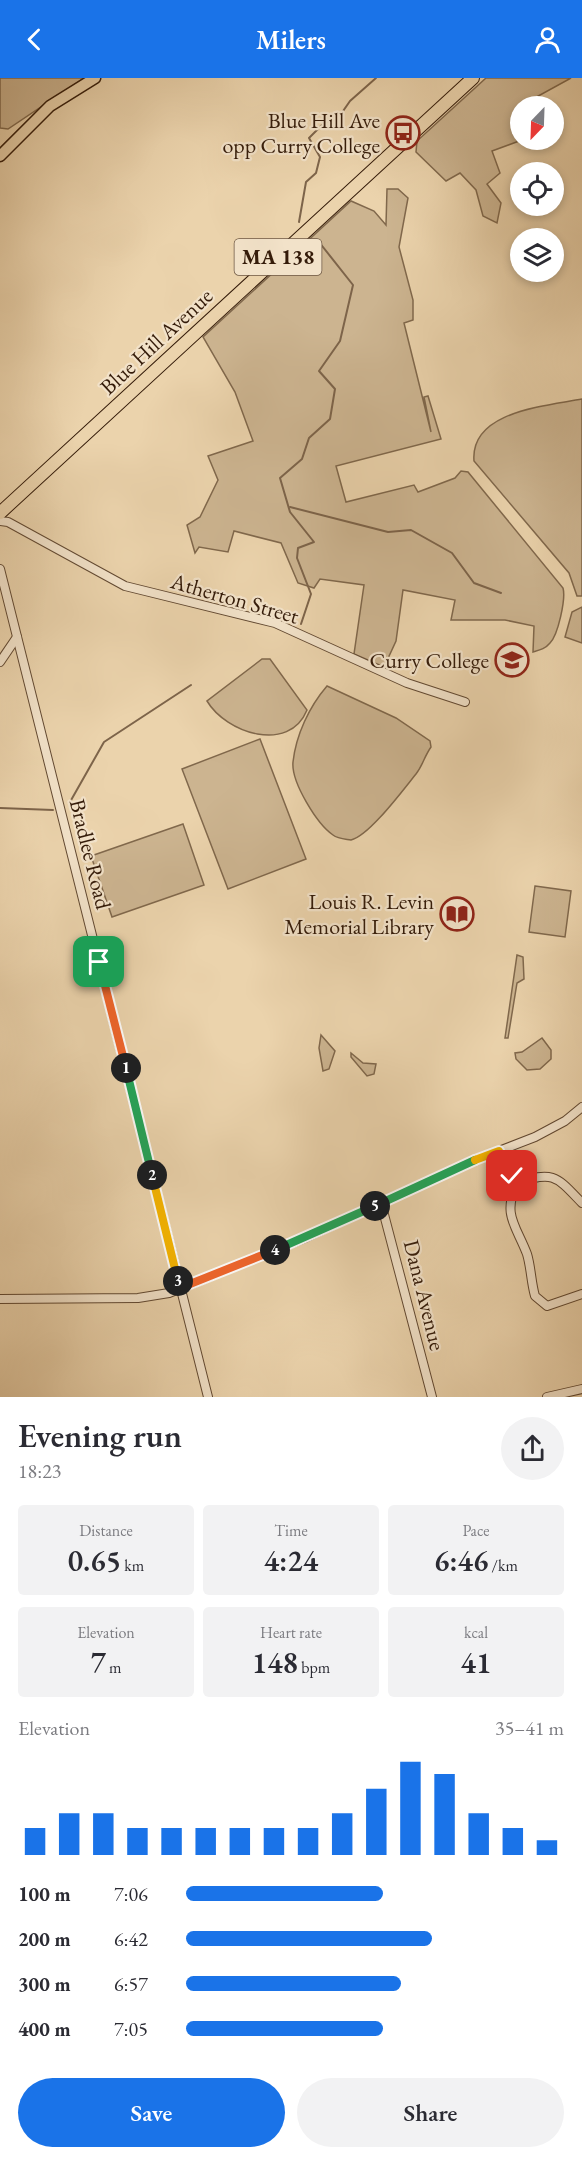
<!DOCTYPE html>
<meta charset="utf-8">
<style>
:root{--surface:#fff;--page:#f2f2f3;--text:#2b2b33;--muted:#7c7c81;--accent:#1a73e8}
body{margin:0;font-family:"EB Garamond",serif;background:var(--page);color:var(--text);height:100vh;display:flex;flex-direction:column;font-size:22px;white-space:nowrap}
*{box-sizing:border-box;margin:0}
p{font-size:20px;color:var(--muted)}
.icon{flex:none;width:33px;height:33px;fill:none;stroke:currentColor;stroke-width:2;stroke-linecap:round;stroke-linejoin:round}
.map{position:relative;height:1319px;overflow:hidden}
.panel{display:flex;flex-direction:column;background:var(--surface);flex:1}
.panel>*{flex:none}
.needle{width:39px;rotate:203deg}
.tools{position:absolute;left:510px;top:18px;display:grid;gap:12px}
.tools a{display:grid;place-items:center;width:54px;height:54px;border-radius:50%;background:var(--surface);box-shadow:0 3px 9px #0003;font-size:30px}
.pin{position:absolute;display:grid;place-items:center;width:51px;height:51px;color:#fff;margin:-26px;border-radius:12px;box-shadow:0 3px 9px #0006}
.km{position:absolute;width:30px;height:30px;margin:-15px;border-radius:50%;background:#222;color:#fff;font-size:16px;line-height:30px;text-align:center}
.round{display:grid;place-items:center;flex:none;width:63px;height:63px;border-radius:32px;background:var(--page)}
.head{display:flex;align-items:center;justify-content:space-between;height:102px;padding:0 18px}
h1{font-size:33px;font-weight:600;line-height:45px}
.metrics{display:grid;grid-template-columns:repeat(3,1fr);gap:9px;height:102px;padding:6px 18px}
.metrics div{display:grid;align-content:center;border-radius:6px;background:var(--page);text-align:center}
.metrics b{font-size:30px;font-weight:600}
.metrics small{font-size:16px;font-weight:400}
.metrics p{font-size:16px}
.chart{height:168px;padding:12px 18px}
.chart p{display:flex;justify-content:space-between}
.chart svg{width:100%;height:108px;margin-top:6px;stroke:var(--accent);stroke-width:6}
.primary-button{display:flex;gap:12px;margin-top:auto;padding:12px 18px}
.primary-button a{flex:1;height:69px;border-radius:36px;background:var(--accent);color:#fff;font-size:24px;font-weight:600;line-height:69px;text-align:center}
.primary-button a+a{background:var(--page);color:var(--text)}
ul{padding:0 18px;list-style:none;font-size:20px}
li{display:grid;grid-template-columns:96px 72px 1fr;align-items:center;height:45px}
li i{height:15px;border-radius:8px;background:var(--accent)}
header{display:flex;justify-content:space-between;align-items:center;height:78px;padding:0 18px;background:var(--accent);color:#fff;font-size:27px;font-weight:600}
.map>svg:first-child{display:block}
</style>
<header><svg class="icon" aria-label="back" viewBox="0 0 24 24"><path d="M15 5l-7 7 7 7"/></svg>Milers<svg class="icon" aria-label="person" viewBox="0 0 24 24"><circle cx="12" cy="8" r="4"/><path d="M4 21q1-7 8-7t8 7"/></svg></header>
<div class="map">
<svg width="582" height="1319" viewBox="0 0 582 1319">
<rect width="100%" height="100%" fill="#ebd3ac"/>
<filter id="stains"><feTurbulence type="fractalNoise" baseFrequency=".00333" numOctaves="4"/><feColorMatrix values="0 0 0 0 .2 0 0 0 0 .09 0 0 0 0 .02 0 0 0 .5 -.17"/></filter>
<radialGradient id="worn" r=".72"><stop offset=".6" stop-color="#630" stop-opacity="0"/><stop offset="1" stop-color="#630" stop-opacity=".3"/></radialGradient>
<g fill="#ccb490" stroke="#80684c" stroke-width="1.5">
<polygon points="0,0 84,0 8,51 0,50"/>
<polygon points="486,0 571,0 520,28 522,62 492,73 500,95 487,106 501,125 497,145 483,138 476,112 460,95 446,103 416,74 417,63"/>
<path d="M387 111H398L408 120 399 169 413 222V242L404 245 431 354 424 319 428 318 441 361 336 388 346 424 414 407 418 414 455 400 461 393 468 394 563 510C566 521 558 557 550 565 545 571 540 572 533 574L534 548 505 542H451L455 522 403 512 396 563 384 589 354 576 364 507 320 501 314 510 298 505 281 465 234 453 228 474 199 469 195 475 187 447 200 439 218 402 208 378 253 363 235 314 203 259 351 123 374 133 386 147Z"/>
<path d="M582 321V518H577L569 495 474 383C470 333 546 328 582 321Z"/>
<polygon points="582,529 582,565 565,559 572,534"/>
<path d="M262 581H270L307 632C289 676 226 655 207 623Z"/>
<path d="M327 608 396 640 430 663 431 669C424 679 423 687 416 696 403 712 369 758 351 762 345 761 338 761 333 757 317 746 291 704 293 684 296 657 309 629 327 608Z"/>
<polygon points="260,661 306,781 228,811 182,691"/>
<polygon points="183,746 204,807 112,839 91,778"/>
<polygon points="535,808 571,813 565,859 529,854"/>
<polygon points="517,877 523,879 524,901 517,905 508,960 505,960"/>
<polygon points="321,957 335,973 329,991 323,993 319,970"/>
<polygon points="542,960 551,972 551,981 540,991 527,992 516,981 515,975 522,974"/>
<polygon points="351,975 363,985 376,986 374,996 367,998 351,979"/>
</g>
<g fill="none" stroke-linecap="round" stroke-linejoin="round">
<g stroke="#7d644a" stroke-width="2">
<polyline points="299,144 306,104 316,95 320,79 309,60 324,45 341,36 350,23 376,0"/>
<polyline points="290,429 388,454 411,452 452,475 474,505 501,515"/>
<polyline points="301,546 311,516 297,480 298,470 314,464 290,434 280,400 302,381 309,360 330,341 335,311 319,293 340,263 353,207 319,164"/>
<polyline points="70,724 104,664 191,607"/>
<polyline points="0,730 53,732"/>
</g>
<defs>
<g id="minor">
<polyline points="0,443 8,444 125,508 275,545 407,605 465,624"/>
<polyline points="0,491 208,1319"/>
<polyline points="0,584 17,559"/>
<polyline points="499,1073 517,1105"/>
<polyline points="381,1125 432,1319"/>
<path d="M582 1125C557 1099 554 1092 517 1105 502 1137 516 1147 527 1176 531 1189 531 1204 535 1218L547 1228 582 1216"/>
<polyline points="0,1221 138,1220 169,1215 307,1159 468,1085 535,1059 565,1043 582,1029"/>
<polyline points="547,1319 582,1311"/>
</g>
<polyline id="major" points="0,78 50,28 95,0"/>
<polyline id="highway" points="0,435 473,0"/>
</defs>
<use href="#minor" stroke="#624932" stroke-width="10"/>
<use href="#major" stroke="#341b09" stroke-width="13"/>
<use href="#highway" stroke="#341b09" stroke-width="14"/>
<use href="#minor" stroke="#f2e2c9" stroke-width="8"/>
<use href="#major" stroke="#ebd3ac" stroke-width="10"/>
<use href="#highway" stroke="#ebd3ac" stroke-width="12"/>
</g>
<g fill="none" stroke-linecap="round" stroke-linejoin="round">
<defs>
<polyline id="split-1" points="99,884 126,990"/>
<polyline id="split-2" points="126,990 152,1097"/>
<polyline id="split-3" points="152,1097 178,1203"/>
<polyline id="split-4" points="178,1203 180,1210 275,1172"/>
<polyline id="split-5" points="275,1172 375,1128"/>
<polyline id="split-6" points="375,1128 475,1082"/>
<polyline id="split-7" points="475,1082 499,1073 512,1098"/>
</defs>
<use href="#split-1" stroke="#fff" stroke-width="12"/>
<use href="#split-2" stroke="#fff" stroke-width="12"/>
<use href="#split-3" stroke="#fff" stroke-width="12"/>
<use href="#split-4" stroke="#fff" stroke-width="12"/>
<use href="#split-5" stroke="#fff" stroke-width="12"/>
<use href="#split-6" stroke="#fff" stroke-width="12"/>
<use href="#split-7" stroke="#fff" stroke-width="12"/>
<use href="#split-1" stroke="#f0652b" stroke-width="8"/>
<use href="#split-2" stroke="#22a559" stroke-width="8"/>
<use href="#split-3" stroke="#f5b400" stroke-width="8"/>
<use href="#split-4" stroke="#f0652b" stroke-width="8"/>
<use href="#split-5" stroke="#22a559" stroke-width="8"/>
<use href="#split-6" stroke="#22a559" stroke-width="8"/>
<use href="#split-7" stroke="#f5b400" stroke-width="8"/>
</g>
<defs>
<symbol id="bus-ring" viewBox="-11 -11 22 22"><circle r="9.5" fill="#f2e2c9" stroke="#8f2418" stroke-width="1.5"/><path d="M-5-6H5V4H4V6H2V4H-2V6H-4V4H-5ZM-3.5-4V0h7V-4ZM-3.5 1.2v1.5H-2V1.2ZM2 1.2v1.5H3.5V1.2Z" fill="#8f2418"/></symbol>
<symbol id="university-ring" viewBox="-11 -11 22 22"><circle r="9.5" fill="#f2e2c9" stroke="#8f2418" stroke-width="1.5"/><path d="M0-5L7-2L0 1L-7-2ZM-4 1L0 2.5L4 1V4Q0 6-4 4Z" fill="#8f2418"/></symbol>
<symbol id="library-ring" viewBox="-11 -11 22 22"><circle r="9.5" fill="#f2e2c9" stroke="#8f2418" stroke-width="1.5"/><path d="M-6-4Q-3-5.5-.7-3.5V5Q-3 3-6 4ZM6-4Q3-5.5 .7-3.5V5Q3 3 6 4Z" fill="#8f2418"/></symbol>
</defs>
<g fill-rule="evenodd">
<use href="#bus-ring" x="384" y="36" width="38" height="38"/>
<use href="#university-ring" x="493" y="563" width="38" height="38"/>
<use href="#library-ring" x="438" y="817" width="38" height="38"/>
</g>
<g text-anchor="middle" stroke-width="4.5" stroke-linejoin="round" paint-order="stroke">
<rect fill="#f2e2c9" stroke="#6d5743" stroke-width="1.5" x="234.5" y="161" width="87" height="36" rx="4.5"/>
<g font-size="21" font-weight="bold" fill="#341b09">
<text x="278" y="186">MA 138</text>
</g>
<g font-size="22" fill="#341b09" stroke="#f2e2c9" text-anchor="end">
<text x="380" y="50">Blue Hill Ave<tspan x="380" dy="25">opp Curry College</tspan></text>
<text x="489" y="590">Curry College</text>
<text x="434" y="831">Louis R. Levin<tspan x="434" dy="25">Memorial Library</tspan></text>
</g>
<g font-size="22" fill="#341b09" stroke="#f2e2c9">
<text transform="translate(156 263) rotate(-43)" y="8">Blue Hill Avenue</text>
<text transform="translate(235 520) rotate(16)" y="8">Atherton Street</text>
<text transform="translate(91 776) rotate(76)" y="8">Bradlee Road</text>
<text transform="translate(425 1217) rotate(76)" y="8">Dana Avenue</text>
</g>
</g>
<rect width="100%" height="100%" filter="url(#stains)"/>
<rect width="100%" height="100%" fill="url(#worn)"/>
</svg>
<div class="tools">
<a><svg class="needle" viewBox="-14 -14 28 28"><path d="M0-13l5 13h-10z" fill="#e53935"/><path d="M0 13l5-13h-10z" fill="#7c7c81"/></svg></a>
<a><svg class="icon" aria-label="locate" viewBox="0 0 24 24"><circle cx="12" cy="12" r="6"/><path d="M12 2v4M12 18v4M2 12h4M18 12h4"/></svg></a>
<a><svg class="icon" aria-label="layers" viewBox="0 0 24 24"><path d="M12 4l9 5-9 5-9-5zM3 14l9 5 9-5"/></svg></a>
</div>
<div class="pin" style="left:99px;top:884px;background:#1e9e55"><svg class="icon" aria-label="arrive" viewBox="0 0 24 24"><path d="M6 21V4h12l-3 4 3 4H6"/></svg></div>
<div class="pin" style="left:512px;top:1098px;background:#d93025"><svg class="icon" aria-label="check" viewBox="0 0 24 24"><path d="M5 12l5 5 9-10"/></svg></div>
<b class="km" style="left:126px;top:990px">1</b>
<b class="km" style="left:152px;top:1097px">2</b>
<b class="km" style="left:178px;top:1203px">3</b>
<b class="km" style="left:275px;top:1172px">4</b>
<b class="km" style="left:375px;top:1128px">5</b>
</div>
<section class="panel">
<div class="head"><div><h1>Evening run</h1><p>18:23</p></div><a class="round"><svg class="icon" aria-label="share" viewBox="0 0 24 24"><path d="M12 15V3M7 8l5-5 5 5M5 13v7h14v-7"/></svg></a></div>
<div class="metrics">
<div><p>Distance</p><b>0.65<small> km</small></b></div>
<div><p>Time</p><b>4:24</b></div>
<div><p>Pace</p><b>6:46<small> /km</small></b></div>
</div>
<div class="metrics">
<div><p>Elevation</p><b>7<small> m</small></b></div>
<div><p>Heart rate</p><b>148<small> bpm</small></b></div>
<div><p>kcal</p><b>41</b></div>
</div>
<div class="chart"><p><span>Elevation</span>35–41 m</p>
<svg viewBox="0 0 160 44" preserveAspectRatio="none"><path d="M5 44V33M15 44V27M25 44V27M35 44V33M45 44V33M55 44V33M65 44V33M75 44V33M85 44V33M95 44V27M105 44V17M115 44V6M125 44V11M135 44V27M145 44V33M155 44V38"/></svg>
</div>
<ul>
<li><b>100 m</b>7:06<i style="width:52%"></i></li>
<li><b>200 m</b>6:42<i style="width:65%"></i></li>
<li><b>300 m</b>6:57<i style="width:57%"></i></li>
<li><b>400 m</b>7:05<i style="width:52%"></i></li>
</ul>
<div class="primary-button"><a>Save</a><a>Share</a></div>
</section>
